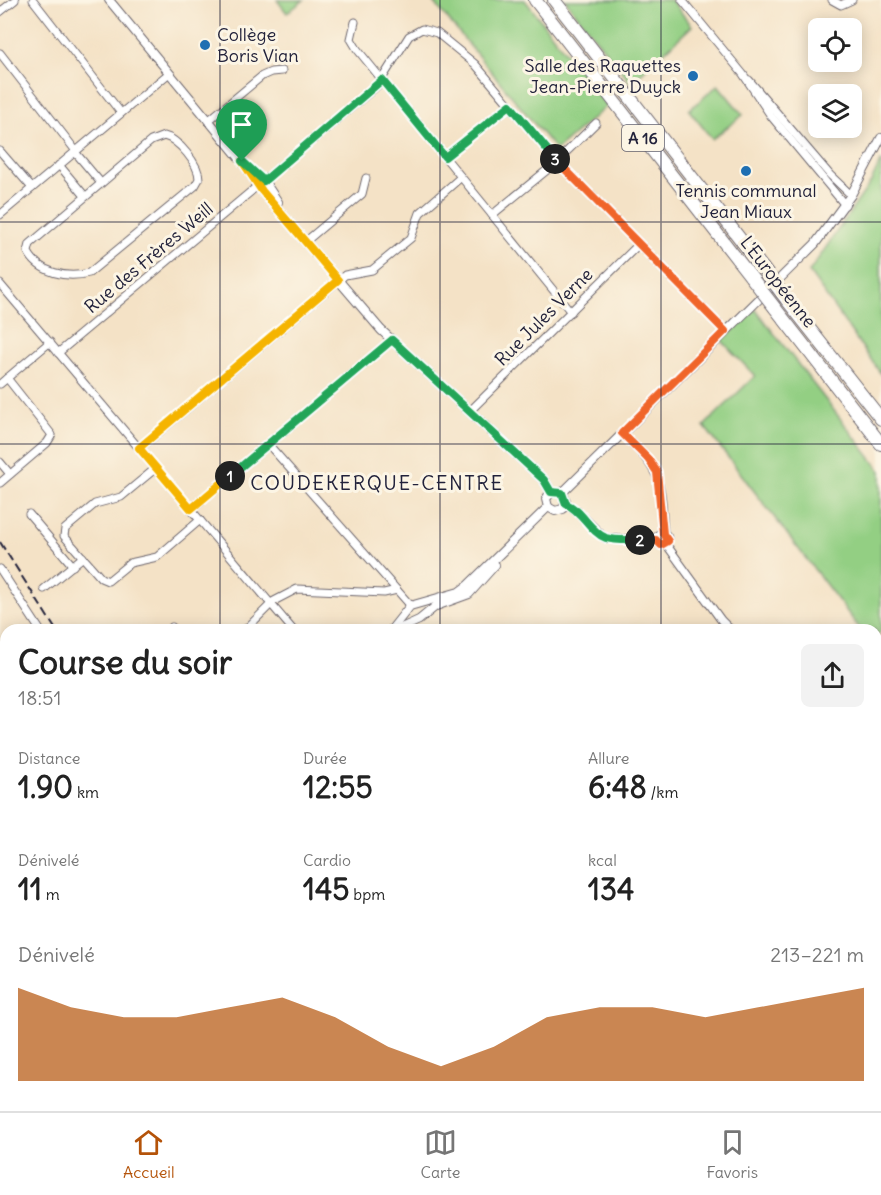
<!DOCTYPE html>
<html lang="fr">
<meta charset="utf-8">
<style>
:root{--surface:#fff;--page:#f2f2f2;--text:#222;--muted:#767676;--line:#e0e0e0;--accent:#b45309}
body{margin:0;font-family:Delius,sans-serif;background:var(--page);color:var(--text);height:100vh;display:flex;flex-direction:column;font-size:22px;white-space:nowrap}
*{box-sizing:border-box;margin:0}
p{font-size:20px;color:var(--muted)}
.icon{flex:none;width:33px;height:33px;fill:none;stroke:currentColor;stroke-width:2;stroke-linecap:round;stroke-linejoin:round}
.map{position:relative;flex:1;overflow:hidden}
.sheet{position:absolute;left:0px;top:624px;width:882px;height:488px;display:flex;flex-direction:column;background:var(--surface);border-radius:18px 18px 0 0;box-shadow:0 3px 15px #0003}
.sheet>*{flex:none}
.controls{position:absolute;left:808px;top:18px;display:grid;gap:12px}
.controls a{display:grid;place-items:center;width:54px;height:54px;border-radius:9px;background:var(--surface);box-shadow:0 3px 15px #0003;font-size:30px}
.pin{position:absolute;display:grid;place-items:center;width:51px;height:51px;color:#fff;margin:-62px -26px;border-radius:50% 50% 50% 0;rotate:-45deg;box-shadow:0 0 6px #0007}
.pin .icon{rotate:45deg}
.km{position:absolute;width:30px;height:30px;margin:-15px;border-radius:50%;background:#222;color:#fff;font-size:16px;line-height:30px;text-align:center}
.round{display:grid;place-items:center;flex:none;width:63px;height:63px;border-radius:9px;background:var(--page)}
.headline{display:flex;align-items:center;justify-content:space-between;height:102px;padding:0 18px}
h1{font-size:33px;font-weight:700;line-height:45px}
.stats{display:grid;grid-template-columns:repeat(3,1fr);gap:9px;height:102px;padding:6px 18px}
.stats div{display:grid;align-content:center}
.stats b{font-size:30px;font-weight:700}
.stats small{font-size:16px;font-weight:400}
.stats p{font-size:16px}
.chart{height:168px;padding:12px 18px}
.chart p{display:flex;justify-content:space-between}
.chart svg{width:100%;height:108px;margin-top:6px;fill:var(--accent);opacity:.7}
.menu{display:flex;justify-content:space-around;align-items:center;height:84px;border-top:2px solid var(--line);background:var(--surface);font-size:16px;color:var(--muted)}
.menu a{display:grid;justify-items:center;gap:3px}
.menu .on{color:var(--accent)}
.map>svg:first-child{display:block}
</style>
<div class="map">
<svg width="881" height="1111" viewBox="0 0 881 1111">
<rect width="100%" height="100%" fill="#fcf5e5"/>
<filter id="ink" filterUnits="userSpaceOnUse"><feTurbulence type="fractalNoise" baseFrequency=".0167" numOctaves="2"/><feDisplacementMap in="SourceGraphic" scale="12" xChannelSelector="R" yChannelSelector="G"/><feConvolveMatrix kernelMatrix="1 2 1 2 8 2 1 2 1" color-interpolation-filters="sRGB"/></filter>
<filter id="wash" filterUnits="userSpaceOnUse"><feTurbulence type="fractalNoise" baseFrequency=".008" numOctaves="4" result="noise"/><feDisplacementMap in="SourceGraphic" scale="24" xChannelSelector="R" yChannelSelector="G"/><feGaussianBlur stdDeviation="1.35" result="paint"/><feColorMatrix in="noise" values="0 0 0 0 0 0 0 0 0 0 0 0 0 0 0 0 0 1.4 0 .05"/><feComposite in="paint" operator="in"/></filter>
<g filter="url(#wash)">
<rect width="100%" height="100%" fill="#f4e2c6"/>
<g fill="#93cf83" stroke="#5a785f" stroke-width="1.5">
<polygon points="277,0 304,0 287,13"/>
<polygon points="432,0 525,0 607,106 556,150"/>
<polygon points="565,0 671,0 692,26 631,83"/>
<polygon points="718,85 743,115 712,139 689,110"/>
<polygon points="881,160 881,374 809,272 871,182"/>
<polygon points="755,309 881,471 881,632 876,636 876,630 861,630 704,426 755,376 722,341"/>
<polygon points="881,960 881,990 876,992 876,962"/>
</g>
<g fill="#75aee5" stroke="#4c6890" stroke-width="1.5">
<polygon points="881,655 881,687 876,691 876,659"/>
<polygon points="313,1106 318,1107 361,1106 355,1111 307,1111"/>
</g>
</g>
<g filter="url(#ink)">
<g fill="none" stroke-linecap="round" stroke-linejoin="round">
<defs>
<g id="minor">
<polyline points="33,0 121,113"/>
<polyline points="682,0 743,74 771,116 845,205"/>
<polyline points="832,0 841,5 852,0"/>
<polyline points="0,12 15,0"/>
<polyline points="355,22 351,39 357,49 571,312"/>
<polyline points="0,53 76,151"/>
<polyline points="749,80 830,175 851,195"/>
<polyline points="208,121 262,76 271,72 282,71"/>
<path d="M164 136C178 139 199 164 199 179L195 186 89 273C67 279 39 273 28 252L30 244 151 141Z"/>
<polyline points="0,151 32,188"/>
<polyline points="75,152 101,183"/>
<polyline points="445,157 510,105"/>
<polyline points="59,165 85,196"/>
<polyline points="0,215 168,74"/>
<polyline points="492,215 552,166 596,123"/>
<polyline points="305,242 362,194 366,178"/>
<polyline points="0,284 293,630"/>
<polyline points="58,353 378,85 409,36 422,29 437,33 475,64 557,161 725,331"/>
<polyline points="0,384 50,342"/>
<polyline points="470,411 639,244"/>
<path d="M622 433C662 473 661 478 664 534"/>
<polyline points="268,444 411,606"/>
<polyline points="139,449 345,275 372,270 411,238 420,213 461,177"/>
<polyline points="0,462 10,474"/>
<polyline points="156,468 121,497 95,504 65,529 64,536 101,578 108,581 130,563 157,557 200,520"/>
<polyline points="0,483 47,443 52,435 7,378"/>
<polyline points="566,504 576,510 605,538 656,540"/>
<polyline points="191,509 392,340"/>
<polyline points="29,514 73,566"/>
<circle cx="662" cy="539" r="6"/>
<polyline points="666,544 721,620 731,630"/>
<polyline points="0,569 40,630"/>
<polyline points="44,589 83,557"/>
<polyline points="172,627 175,630"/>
<polyline points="245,630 274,601 297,589 384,593 397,590"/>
<polyline points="876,648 881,644"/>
<polyline points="0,700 6,709"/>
<polyline points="0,749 6,745"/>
<polyline points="0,840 6,848"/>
<polyline points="876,1042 881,1040"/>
<polyline points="0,1084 6,1091"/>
<polyline points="19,1106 24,1111"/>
<polyline points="180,1106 187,1111"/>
<polyline points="286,1111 293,1106"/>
<polyline points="664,1111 674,1106"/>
</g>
<g id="tertiary">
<polyline points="109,0 242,161 262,191 381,330 544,480 551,492"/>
<polyline points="250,169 264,181 278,202"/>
<polyline points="562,493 815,244 851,195 881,138"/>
<polyline points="548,507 555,511 563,509 566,501 562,493"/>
<polyline points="548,507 546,499 551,492"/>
<polyline points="391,630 410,606 459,592 467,586 548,507"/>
<polyline points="397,630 419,620 436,606 469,594 495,565"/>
<polyline points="0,964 6,970"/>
<polyline points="0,1037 6,1032"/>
<polyline points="560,1106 561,1111"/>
</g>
<polyline id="secondary" points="378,1111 385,1106"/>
<g id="primary">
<polyline points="876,711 881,707"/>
<polyline points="876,729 881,725"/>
<polyline points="876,764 881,768"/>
</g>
<g id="motorway">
<polyline points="535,0 751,277"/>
<polyline points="554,0 762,267"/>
<polyline points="786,299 881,419"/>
<polyline points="775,308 881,444"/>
<polyline points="876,789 881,791"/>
</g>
</defs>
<use href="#minor" stroke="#6c656c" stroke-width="9"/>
<use href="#tertiary" stroke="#6c656c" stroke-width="10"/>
<use href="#secondary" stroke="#6c656c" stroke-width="11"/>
<use href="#primary" stroke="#6c656c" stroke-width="13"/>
<use href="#motorway" stroke="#6c656c" stroke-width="14"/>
<use href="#minor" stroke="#fff" stroke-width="7"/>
<use href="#tertiary" stroke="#fff" stroke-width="8"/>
<use href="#secondary" stroke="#fff" stroke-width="9"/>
<use href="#primary" stroke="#fff" stroke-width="10"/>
<use href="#motorway" stroke="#fff" stroke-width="12"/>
<g stroke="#22223b" stroke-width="2" stroke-dasharray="9 4.5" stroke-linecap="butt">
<polyline points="0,542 56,630"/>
<polyline points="876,892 881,888"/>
<polyline points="876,950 881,949"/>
<polyline points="325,1106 326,1111"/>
<polyline points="600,1111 607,1106"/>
<polyline points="614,1111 621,1106"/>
<polyline points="627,1111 635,1106"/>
</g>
<defs>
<g id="motorway-bridge">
<polyline points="762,267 786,299"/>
<polyline points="751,277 775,308"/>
</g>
</defs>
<use href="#motorway-bridge" stroke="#6c656c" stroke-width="14" stroke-linecap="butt"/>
<use href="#motorway-bridge" stroke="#fff" stroke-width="12"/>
</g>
</g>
<g fill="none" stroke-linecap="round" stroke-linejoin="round" filter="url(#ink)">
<defs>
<polyline id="split-1" points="230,476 191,509 139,448 338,280 262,191 242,161"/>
<path id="split-2" d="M230 476 392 340 544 480 551 492 562 493 566 504C582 510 590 532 606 538 616 541 630 540 640 540"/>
<polyline id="split-3" points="555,159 725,331 622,433 648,459 657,472 663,534 668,541 661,545 656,540 640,540"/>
<polyline id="split-4" points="242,161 264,181 382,80 445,157 510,105 555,159"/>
</defs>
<use href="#split-1" stroke="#fff" stroke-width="12"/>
<use href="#split-2" stroke="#fff" stroke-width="12"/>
<use href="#split-3" stroke="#fff" stroke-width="12"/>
<use href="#split-4" stroke="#fff" stroke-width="12"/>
<use href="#split-1" stroke="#f5b400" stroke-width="8"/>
<use href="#split-2" stroke="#22a559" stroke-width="8"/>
<use href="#split-3" stroke="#f0652b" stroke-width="8"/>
<use href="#split-4" stroke="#22a559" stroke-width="8"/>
</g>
<path fill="none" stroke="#22223b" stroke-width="1.5" stroke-opacity="0.55" d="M220 0V630M440 0V630M661 0V630M0 222H881M0 444H881M0 667H6M876 667H881M0 889H6M876 889H881M220 1106V1111M440 1106V1111M661 1106V1111"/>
<g fill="#1f6fb2" stroke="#fcf5e5" stroke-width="2">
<circle cx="205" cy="45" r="6"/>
<circle cx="693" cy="76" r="6"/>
<circle cx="746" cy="171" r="6"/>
</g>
<g text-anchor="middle" stroke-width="6" stroke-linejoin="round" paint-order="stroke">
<rect fill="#fcf5e5" stroke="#63616e" stroke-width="1.5" x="622" y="125" width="42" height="26" rx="4.5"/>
<g font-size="16" font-weight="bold" fill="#22223b">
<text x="643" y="144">A 16</text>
</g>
<g font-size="18" fill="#22223b" stroke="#fcf5e5" text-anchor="start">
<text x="217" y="41">Collège<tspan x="217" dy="21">Boris Vian</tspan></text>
<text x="681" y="72" text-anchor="end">Salle des Raquettes<tspan x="681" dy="21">Jean-Pierre Duyck</tspan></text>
<text x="746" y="197" text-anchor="middle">Tennis communal<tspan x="746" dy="21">Jean Miaux</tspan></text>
</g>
<g font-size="18" fill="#22223b" stroke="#fcf5e5">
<text transform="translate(149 258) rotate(-40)" y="6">Rue des Frères Weill</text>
<text transform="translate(778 282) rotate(52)" y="6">L'Européenne</text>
<text transform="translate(544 317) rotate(-45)" y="6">Rue Jules Verne</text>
</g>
<g font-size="20" letter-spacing="1.5" fill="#22223b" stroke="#fcf5e5">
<text x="377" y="490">COUDEKERQUE-CENTRE</text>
</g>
</g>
</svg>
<div class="controls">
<a><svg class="icon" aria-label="locate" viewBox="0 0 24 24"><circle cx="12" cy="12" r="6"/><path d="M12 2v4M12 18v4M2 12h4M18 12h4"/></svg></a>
<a><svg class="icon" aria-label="layers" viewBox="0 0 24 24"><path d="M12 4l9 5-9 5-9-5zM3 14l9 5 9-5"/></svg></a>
</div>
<div class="pin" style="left:242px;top:161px;background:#1e9e55"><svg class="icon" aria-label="arrive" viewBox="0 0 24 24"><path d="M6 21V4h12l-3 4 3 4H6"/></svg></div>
<b class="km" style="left:230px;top:476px">1</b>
<b class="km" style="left:640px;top:540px">2</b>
<b class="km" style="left:555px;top:159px">3</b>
<section class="sheet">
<div class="headline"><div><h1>Course du soir</h1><p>18:51</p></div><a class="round"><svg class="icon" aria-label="share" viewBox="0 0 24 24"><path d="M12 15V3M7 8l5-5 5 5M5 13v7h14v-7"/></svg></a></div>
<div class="stats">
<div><p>Distance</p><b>1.90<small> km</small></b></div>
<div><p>Durée</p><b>12:55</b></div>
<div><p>Allure</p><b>6:48<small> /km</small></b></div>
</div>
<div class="stats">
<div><p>Dénivelé</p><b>11<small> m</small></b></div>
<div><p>Cardio</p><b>145<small> bpm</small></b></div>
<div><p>kcal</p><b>134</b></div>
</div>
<div class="chart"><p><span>Dénivelé</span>213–221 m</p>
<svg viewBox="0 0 160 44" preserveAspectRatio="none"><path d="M0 44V6L10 14L20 18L30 18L40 14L50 10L60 18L70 30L80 38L90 30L100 18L110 14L120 14L130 18L140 14L150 10L160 6V44z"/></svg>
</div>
</section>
</div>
<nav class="menu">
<a class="on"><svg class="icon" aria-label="home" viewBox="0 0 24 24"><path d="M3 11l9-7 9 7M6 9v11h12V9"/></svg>Accueil</a>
<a><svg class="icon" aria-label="map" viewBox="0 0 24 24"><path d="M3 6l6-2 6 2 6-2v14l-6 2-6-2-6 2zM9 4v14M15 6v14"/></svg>Carte</a>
<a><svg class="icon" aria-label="saved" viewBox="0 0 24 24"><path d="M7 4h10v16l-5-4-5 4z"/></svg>Favoris</a>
</nav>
